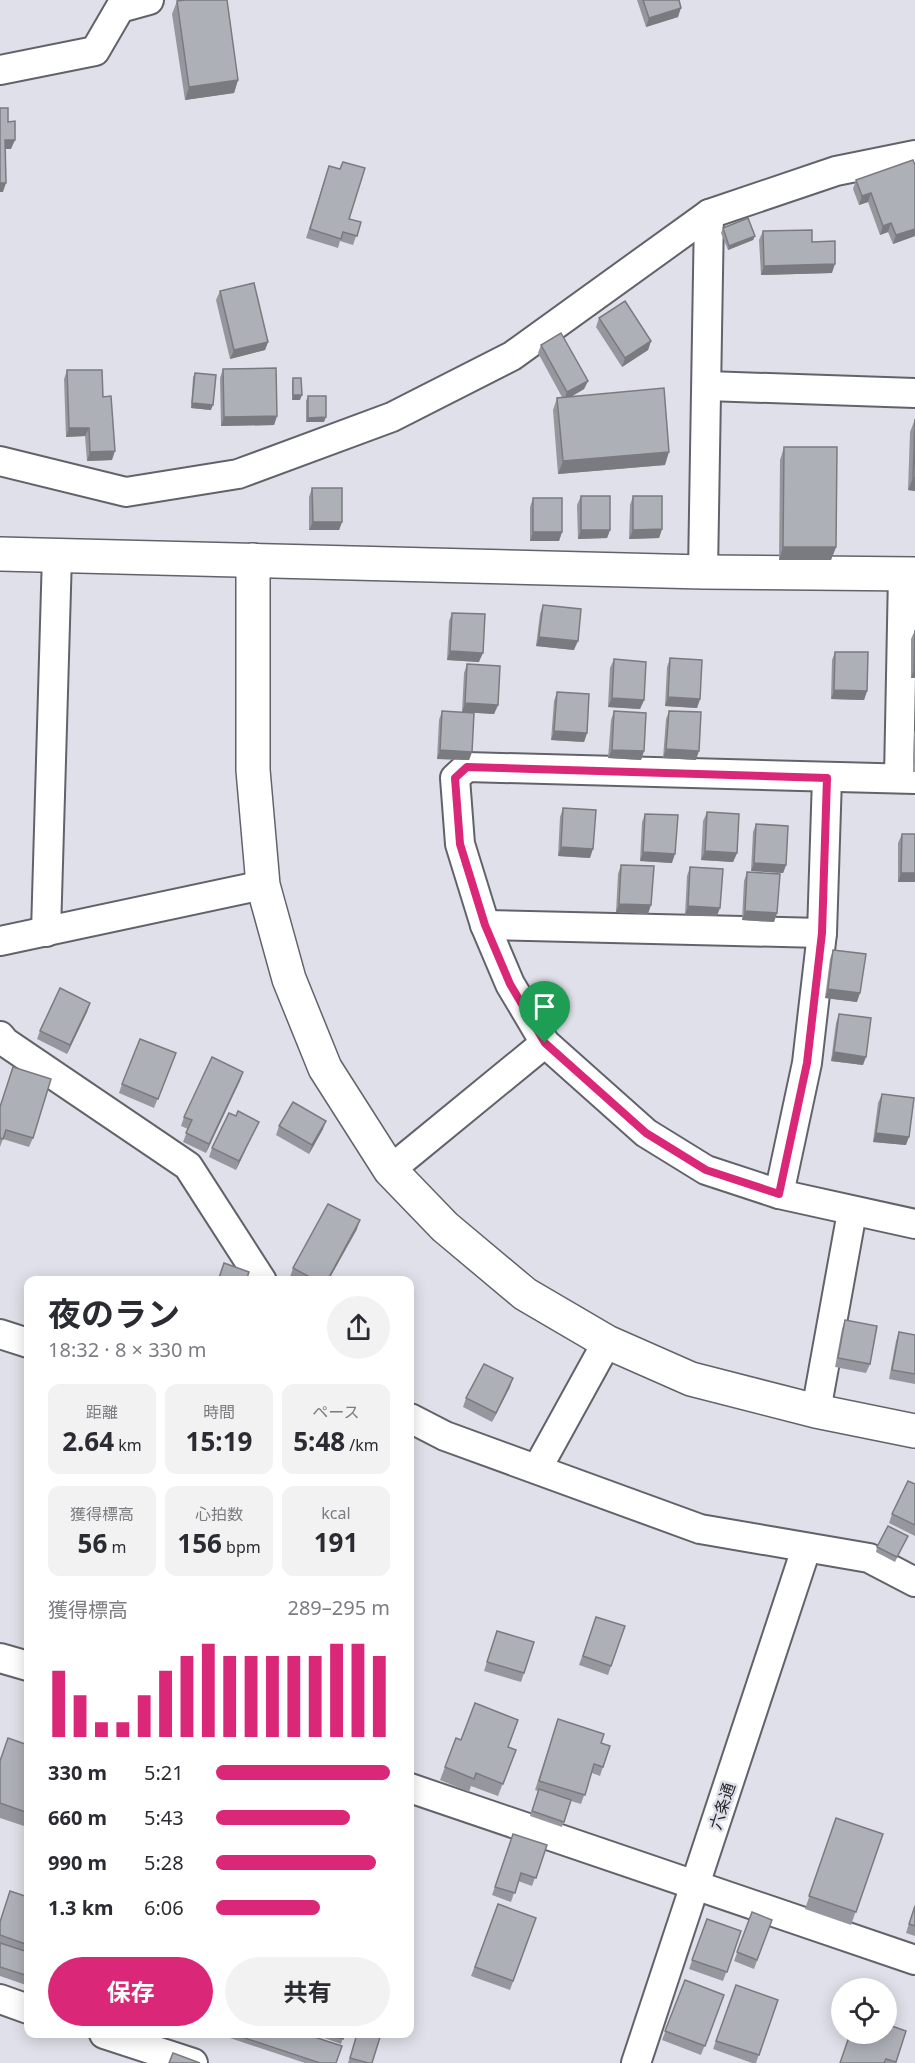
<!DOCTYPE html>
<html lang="ja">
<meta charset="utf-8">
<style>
:root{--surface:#fff;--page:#f2f2f3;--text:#2b2b33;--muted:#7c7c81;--accent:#db2777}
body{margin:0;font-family:"Noto Sans","Noto Sans JP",sans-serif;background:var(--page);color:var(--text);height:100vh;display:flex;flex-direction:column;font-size:22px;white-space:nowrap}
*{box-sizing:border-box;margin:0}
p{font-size:20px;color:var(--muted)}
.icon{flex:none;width:33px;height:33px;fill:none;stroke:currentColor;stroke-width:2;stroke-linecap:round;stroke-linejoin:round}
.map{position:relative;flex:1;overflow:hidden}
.sheet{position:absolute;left:24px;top:1276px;width:390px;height:762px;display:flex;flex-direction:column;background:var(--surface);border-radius:12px;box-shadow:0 3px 15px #0003}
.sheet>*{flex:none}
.fabs{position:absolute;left:831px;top:1978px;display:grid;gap:12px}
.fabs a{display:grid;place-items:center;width:66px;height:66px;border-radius:50%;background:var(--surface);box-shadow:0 3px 15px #0003;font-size:30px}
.pin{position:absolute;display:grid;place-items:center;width:51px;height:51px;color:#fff;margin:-62px -26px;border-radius:50% 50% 50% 0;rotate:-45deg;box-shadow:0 0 6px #0007}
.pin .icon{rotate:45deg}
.round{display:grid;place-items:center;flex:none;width:63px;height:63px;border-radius:32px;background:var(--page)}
.headline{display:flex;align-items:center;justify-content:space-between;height:102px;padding:0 24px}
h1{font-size:33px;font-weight:700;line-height:45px}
.figures{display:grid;grid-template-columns:repeat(3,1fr);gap:9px;height:102px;padding:6px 24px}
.figures div{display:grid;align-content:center;border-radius:12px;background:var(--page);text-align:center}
.figures b{font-size:26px;font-weight:700}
.figures small{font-size:16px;font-weight:400}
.figures p{font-size:16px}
.chart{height:168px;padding:12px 24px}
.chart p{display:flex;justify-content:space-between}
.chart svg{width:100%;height:108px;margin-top:6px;stroke:var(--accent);stroke-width:6}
.primary-button{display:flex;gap:12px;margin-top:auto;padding:12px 24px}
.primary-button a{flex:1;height:69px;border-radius:36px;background:var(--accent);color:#fff;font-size:24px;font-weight:700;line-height:69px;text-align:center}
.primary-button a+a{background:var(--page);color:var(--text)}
ul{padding:0 24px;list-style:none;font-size:20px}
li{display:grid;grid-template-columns:96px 72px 1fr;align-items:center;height:45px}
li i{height:15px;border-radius:8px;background:var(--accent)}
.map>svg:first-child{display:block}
</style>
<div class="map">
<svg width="915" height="2063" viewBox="0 0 915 2063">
<rect width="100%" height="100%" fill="#dfe0e9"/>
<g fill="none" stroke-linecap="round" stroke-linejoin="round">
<defs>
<g id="minor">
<polyline points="0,70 95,51 120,8 149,0"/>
<polyline points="707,386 915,393"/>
<polyline points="0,461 126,492 238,474 392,417 512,356 709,214 836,171 915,155"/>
<polyline points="703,572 709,214"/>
<polyline points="899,778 903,574"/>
<polyline points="915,779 467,767 455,778 460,844 485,925 510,984 545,1043 646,1133 706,1170 779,1194 915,1224"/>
<polyline points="485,925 822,933"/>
<polyline points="46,932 57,555"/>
<polyline points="0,941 263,885"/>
<polyline points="0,1036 5,1042 188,1166 262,1281"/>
<polyline points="390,1170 545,1043"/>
<polyline points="779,1194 807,1063 822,933 827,778"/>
<polyline points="0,1334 28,1343"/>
<polyline points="816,1411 852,1212"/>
<polyline points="410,1418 445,1436 700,1529 869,1558 915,1582"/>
<polyline points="537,1469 607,1342"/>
<polyline points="0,1658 28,1666"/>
<polyline points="410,1788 915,1960"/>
<polyline points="0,1999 28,2009"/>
<polyline points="104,2034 193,2063"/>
<polyline points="636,2063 806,1549"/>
</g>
<g id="tertiary">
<polyline points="0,554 703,572 915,574"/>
<polyline points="253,560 253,770 263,885 289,979 325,1068 390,1170 445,1227 525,1294 607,1342 691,1379 816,1411 915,1431"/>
</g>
</defs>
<use href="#minor" stroke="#62636a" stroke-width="32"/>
<use href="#tertiary" stroke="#62636a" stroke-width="36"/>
<use href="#minor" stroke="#fff" stroke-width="28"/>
<use href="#tertiary" stroke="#fff" stroke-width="33"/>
</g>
<g fill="#96979e">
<polygon points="637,0 679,0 678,17 646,27"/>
<polygon points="177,1 238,80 234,93 185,100 172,14"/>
<polygon points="915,165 915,236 893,244 888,232 880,235 868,202 859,205 853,189 856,180"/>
<polygon points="326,175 349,219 361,222 353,245 340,241 338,248 306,238"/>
<polygon points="723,228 755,236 753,240 728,250 721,233"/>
<polygon points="763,231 812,242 832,273 761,275 759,240"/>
<polygon points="220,291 268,342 265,350 230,359 216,300"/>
<polygon points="599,318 651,341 648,350 622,367 596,327"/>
<polygon points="541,345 588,381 584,389 572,396 665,465 558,474 553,410 557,398 562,397 538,353"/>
<polygon points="223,369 277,416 274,425 221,426 220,378"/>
<polygon points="67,370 112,460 87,461 85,436 66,437 64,379"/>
<polygon points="195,373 211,410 191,408 193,377"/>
<polygon points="293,378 300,400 292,400 292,382"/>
<polygon points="308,396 324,422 306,422 306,401"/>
<polygon points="915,419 915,491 908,490 910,432"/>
<polygon points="784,447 836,547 831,560 779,560 780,460"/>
<polygon points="312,488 342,522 339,530 309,530 309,497"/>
<polygon points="581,496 610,530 607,538 578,539 577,505"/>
<polygon points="633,496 662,529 659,538 629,539 630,505"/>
<polygon points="533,498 562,532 559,541 530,541 530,507"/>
<polygon points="543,605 574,650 536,646 540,614"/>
<polygon points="452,613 479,662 447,660 449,621"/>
<polygon points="915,630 915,678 911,678 911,639"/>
<polygon points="835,652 867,691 864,700 831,699 832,660"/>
<polygon points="670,658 700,699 697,708 665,706 667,667"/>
<polygon points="614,659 644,700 640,709 608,707 610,668"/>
<polygon points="467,664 498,705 494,714 462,712 464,673"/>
<polygon points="557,692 587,733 584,742 551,740 554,701"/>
<polygon points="442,711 472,752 469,760 437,759 439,720"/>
<polygon points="614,711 644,751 641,760 608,758 611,720"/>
<polygon points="669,711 696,760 663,758 666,719"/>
<polygon points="915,730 915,772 913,772 914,733"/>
<polygon points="563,808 590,858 558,856 560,817"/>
<polygon points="707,812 737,853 733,862 701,860 703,821"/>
<polygon points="645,814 672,863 640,861 642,822"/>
<polygon points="756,824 786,865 783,873 751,871 753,832"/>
<polygon points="902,834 915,834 915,882 898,882 898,843"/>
<polygon points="621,865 648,914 616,912 618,874"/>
<polygon points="690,867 717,916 685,915 687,876"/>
<polygon points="747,872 777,913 774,922 742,920 744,881"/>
<polygon points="833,950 857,1002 825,998 830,959"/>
<polygon points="90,1003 87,1012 67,1054 37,1039 40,1031"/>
<polygon points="839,1014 863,1065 831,1061 836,1023"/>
<polygon points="176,1053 154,1108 119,1093 122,1084"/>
<polygon points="243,1072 206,1153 183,1142 188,1129 181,1126 184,1117"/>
<polygon points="882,1094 906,1145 873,1142 878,1103"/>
<polygon points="0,1106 33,1138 29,1147 3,1139 0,1147"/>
<polygon points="236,1116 255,1130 236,1170 209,1157 212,1148"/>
<polygon points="279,1126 323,1129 309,1154 276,1135"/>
<polygon points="357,1229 328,1281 298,1281 290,1277 293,1268"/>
<polygon points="845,1320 870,1364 866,1373 835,1367 842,1329"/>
<polygon points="899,1332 915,1335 915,1384 889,1379 896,1341"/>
<polygon points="510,1387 492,1422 463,1407 466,1398"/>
<polygon points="915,1484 915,1536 889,1523 892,1514"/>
<polygon points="906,1540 895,1562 876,1552 877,1547"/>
<polygon points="596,1617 625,1626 608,1675 579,1665"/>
<polygon points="497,1631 524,1673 521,1682 484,1671"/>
<polygon points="555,1728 601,1743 603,1767 600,1776 592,1773 581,1804 571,1801 562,1827 530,1816 538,1791 535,1790"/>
<polygon points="456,1738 461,1740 508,1747 516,1750 498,1796 471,1786 469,1792 440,1780"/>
<polygon points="28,1745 28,1823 27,1827 0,1818 0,1760"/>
<polygon points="836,1818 883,1834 851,1925 805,1909"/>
<polygon points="513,1834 547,1845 532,1886 518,1881 511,1902 492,1895"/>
<polygon points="28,1897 28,1978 26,1985 0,1976 0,1921"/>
<polygon points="498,1904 536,1918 510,1990 471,1976"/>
<polygon points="915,1904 915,1936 906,1933"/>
<polygon points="752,1912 772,1920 754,1969 734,1961"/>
<polygon points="707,1919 741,1931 723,1981 689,1969"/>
<polygon points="685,1980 724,1995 701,2055 662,2040"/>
<polygon points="736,1985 778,2000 756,2063 752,2063 713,2049"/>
<polygon points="906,2031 896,2063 840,2063"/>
<polygon points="218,2034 305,2034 336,2063 305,2063"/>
<polygon points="313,2034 344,2034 341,2044"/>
<polygon points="357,2034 381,2034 372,2063 348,2063"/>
</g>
<g fill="#7a7b81">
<polygon points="681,8 678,17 646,27 649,18"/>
<polygon points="238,80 234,93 185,100 189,87"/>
<polygon points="5,140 15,140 11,149 1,149"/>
<polygon points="0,183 6,183 3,192 0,192"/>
<polygon points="871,193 868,202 859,205 862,196"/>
<polygon points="891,223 888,232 880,235 883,226"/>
<polygon points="915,229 915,236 893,244 896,235"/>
<polygon points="755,236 753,240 728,250 729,246"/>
<polygon points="835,264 832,273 761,275 764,266"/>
<polygon points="651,341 648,350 622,367 625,358"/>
<polygon points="268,342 265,350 230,359 234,350"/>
<polygon points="588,381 584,389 564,401 567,392"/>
<polygon points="293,395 302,395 300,400 292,400"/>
<polygon points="192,403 213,405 211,410 191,408"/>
<polygon points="277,416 274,425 221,426 224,417"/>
<polygon points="326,417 324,422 306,422 308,418"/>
<polygon points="69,428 89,428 85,436 66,437"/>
<polygon points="115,451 112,460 87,461 90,452"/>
<polygon points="669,452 665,465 558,474 563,461"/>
<polygon points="913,478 915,478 915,491 908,490"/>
<polygon points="313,522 342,522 339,530 309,530"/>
<polygon points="662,529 659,538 629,539 633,530"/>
<polygon points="581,530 610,530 607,538 578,539"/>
<polygon points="533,532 562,532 559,541 530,541"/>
<polygon points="783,547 836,547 831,560 779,560"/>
<polygon points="539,637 578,641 574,650 536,646"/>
<polygon points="450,651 483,653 479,662 447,660"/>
<polygon points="914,669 915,669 915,678 911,678"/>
<polygon points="834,690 867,691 864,700 831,699"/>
<polygon points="668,697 700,699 697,708 665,706"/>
<polygon points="612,698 644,700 640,709 608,707"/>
<polygon points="465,703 498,705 494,714 462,712"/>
<polygon points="554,731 587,733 584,742 551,740"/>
<polygon points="666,749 699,751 696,760 663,758"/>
<polygon points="440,750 472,752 469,760 437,759"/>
<polygon points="612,750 644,751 641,760 608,758"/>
<polygon points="561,847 593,849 590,858 558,856"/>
<polygon points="705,851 737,853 733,862 701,860"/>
<polygon points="643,852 675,854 672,863 640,861"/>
<polygon points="754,863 786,865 783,873 751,871"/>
<polygon points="901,873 915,873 915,882 898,882"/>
<polygon points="619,904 651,905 648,914 616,912"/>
<polygon points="688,906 720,908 717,916 685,915"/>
<polygon points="745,911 777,913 774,922 742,920"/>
<polygon points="828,989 860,993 857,1002 825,998"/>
<polygon points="90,1003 87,1012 67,1054 70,1045"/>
<polygon points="834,1052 866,1057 863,1065 831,1061"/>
<polygon points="243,1072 240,1081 206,1153 209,1144"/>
<polygon points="326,1121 323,1129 309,1154 312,1145"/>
<polygon points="259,1122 255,1130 236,1170 239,1161"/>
<polygon points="876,1133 909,1137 906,1145 873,1142"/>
<polygon points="360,1220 357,1229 328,1281 327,1281"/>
<polygon points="513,1378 510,1387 492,1422 496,1413"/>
</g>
<g fill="#aeb0b8" stroke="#7a7b81" stroke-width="1.5">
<polygon points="185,0 227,0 238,80 189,87 177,1"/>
<polygon points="643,0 679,0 681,8 649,18"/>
<polygon points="0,108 8,108 8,122 15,121 15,140 5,140 6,183 0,183"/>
<polygon points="913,160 915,165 915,229 896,235 891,223 883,226 871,193 862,196 856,180"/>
<polygon points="343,162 365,168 349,219 361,222 357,236 343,232 341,239 310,229 329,166 340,169"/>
<polygon points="748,218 755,236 729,246 723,228"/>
<polygon points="812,230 812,242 835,241 835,264 764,266 763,231"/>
<polygon points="254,283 268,342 234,350 220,291"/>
<polygon points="625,301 651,341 625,358 599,318"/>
<polygon points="561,333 588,381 567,392 541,345"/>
<polygon points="276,368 277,416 224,417 223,369"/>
<polygon points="67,370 102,370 103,397 111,396 115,451 90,452 89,428 69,428"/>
<polygon points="195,373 216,375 213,405 192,403"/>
<polygon points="293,378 301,378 302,395 293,395"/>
<polygon points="664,388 669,452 563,461 557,398"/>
<polygon points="308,396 326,396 326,417 308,418"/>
<polygon points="915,419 915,478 913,478"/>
<polygon points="784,447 837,447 836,547 783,547"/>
<polygon points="312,488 342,488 342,522 313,522"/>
<rect x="581" y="496" width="29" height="34"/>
<polygon points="633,496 662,496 662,529 633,530"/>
<rect x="533" y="498" width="29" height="34"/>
<polygon points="543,605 581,609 578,641 539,637"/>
<polygon points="452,613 485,614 483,653 450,651"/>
<polygon points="915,630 915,669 914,669"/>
<polygon points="835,652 868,652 867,691 834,690"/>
<polygon points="670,658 702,660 700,699 668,697"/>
<polygon points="614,659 646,662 644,700 612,698"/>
<polygon points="467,664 500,666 498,705 465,703"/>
<polygon points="557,692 589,694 587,733 554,731"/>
<polygon points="442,711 474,713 472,752 440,750"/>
<polygon points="614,711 646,713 644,751 612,750"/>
<polygon points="669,711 701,712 699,751 666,749"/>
<polygon points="563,808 596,810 593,849 561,847"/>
<polygon points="707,812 739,814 737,853 705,851"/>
<polygon points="645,814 678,815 675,854 643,852"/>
<polygon points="756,824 788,826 786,865 754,863"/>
<polygon points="902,834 915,834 915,873 901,873"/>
<polygon points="621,865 654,866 651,905 619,904"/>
<polygon points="690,867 723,869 720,908 688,906"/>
<polygon points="747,872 780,874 777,913 745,911"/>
<polygon points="833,950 866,954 860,993 828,989"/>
<polygon points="60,988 90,1003 70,1045 40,1031"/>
<polygon points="839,1014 871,1018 866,1057 834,1052"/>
<polygon points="140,1039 176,1053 158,1099 122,1084"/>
<polygon points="212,1057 243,1072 209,1144 186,1133 192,1120 184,1117"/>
<polygon points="13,1067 51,1079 33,1138 6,1130 3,1139 0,1138 0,1107"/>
<polygon points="882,1094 914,1098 909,1137 876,1133"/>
<polygon points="293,1102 326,1121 312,1145 279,1126"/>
<polygon points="238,1111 259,1122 239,1161 212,1148 229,1113 236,1116"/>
<polygon points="328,1204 360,1220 327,1281 317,1281 293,1268"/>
<polygon points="224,1263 249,1272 246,1281 218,1281"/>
<polygon points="845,1320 877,1326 870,1364 838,1358"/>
<polygon points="899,1332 915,1335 915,1374 892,1370"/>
<polygon points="484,1364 513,1378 496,1413 466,1398"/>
<polygon points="908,1481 915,1484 915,1525 892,1514"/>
<polygon points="888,1526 908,1536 897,1557 877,1547"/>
<polygon points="596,1617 625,1626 611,1666 583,1656"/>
<polygon points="497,1631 534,1642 524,1673 487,1662"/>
<polygon points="475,1703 518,1720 508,1747 516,1750 503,1784 476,1773 474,1779 445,1767 456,1738 461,1740"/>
<polygon points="558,1719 604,1734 601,1743 610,1746 603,1767 594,1764 585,1795 539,1781"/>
<polygon points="8,1738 28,1745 28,1813 0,1803 0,1761"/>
<polygon points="539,1789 571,1800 564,1822 532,1811"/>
<polygon points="836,1818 883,1834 856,1912 809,1896"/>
<polygon points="513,1834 547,1845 536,1878 521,1873 515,1893 495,1887"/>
<polygon points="10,1891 28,1897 28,1945 0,1935 0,1922"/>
<polygon points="498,1904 536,1918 513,1981 475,1967"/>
<polygon points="915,1906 915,1926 909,1924"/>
<polygon points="752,1912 772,1920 757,1960 737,1952"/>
<polygon points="707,1919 741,1931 727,1972 692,1960"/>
<polygon points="0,1943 28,1952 28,1976 0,1967"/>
<polygon points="685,1980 724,1995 705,2046 665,2031"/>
<polygon points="736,1985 778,2000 759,2055 716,2041"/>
<polygon points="886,2024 906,2031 896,2062 886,2059 884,2063 840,2063 850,2034 886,2034"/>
<polygon points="233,2034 305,2034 342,2046 336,2063 320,2063"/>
<polygon points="328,2034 344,2034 343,2039"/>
<polygon points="357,2034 381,2034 372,2063 368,2063 350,2058"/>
<polygon points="173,2053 200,2063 169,2063"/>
</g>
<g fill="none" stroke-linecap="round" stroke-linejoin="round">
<defs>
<polygon id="route" points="467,767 827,778 822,933 807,1063 779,1194 706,1170 646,1133 545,1043 510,984 485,925 460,844 455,778"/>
</defs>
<use href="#route" stroke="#fff" stroke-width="12"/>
<use href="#route" stroke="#db2777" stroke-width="8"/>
</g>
<g text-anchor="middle" stroke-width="5" stroke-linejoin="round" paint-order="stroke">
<g font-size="16" fill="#28282c" stroke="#dfe0e9">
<text transform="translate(722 1806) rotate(-72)" y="6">六条通</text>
</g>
</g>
</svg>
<div class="fabs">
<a><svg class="icon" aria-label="locate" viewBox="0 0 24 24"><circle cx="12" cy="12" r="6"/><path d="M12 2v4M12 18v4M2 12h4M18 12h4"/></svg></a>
</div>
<div class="pin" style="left:545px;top:1043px;background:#1e9e55"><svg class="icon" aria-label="arrive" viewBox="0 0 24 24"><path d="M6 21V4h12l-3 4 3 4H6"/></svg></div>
<section class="sheet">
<div class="headline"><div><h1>夜のラン</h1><p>18:32 · 8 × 330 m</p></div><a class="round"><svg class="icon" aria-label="share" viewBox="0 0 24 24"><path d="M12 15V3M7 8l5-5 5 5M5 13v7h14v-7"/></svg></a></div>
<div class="figures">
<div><p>距離</p><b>2.64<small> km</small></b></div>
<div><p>時間</p><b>15:19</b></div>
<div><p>ペース</p><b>5:48<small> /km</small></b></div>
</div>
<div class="figures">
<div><p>獲得標高</p><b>56<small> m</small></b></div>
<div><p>心拍数</p><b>156<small> bpm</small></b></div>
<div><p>kcal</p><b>191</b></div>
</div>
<div class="chart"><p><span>獲得標高</span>289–295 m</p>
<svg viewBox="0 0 160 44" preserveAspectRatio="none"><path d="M5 44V17M15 44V27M25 44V38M35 44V38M45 44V27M55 44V17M65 44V11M75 44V6M85 44V11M95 44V11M105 44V11M115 44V11M125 44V11M135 44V6M145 44V6M155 44V11"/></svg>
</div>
<ul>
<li><b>330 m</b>5:21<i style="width:100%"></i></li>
<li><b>660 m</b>5:43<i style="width:77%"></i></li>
<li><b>990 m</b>5:28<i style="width:92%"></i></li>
<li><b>1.3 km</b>6:06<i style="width:60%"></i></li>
</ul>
<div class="primary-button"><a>保存</a><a>共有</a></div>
</section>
</div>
